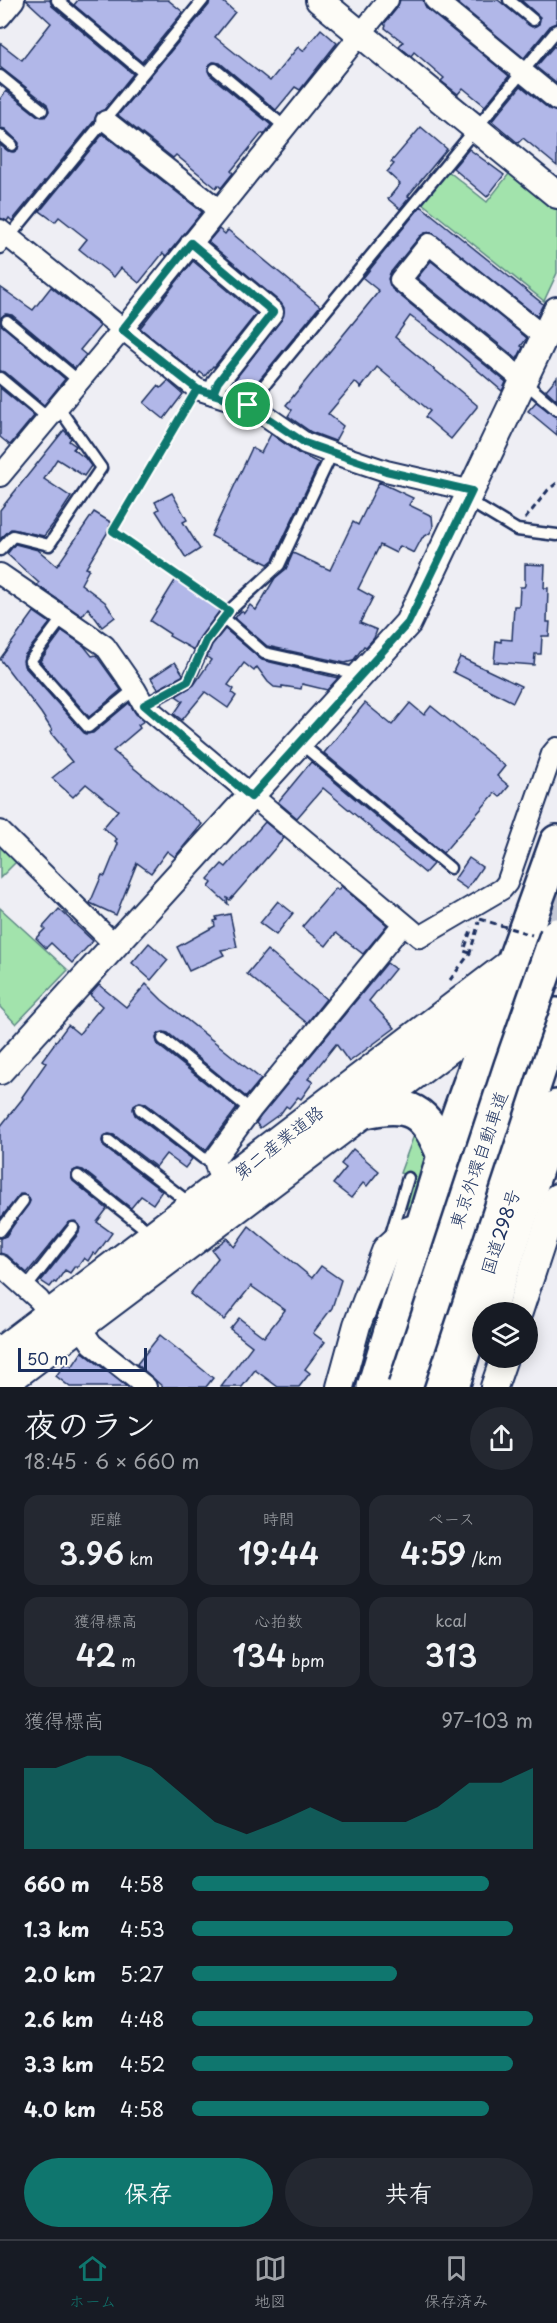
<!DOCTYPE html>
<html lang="ja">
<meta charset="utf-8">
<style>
:root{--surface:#171b24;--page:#242831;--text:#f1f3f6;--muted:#9ea1a6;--line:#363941;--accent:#0f766e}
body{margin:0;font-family:"Playpen Sans","Klee One",sans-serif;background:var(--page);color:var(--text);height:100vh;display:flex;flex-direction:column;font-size:22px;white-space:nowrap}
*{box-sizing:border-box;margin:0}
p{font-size:20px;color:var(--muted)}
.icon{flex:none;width:33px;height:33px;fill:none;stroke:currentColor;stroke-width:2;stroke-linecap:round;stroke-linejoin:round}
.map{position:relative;height:1387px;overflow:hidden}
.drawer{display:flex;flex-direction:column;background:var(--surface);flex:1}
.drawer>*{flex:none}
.controls{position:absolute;left:472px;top:1302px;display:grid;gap:12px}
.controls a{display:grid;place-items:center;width:66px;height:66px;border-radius:50%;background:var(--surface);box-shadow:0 3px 15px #0003;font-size:30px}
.scale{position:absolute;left:18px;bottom:15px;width:129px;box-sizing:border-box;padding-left:6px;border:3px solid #1b2f5e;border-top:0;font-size:16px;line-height:21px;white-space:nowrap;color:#1b2f5e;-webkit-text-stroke:4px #fdfcf7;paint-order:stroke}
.pin{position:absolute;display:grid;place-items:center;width:51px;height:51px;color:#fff;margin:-26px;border:3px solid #fff;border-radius:50%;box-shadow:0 2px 6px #0007}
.round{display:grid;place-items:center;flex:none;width:63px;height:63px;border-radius:32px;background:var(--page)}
.overview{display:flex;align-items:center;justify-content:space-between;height:102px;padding:0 24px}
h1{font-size:33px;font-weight:600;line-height:45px}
.figures{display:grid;grid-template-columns:repeat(3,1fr);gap:9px;height:102px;padding:6px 24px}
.figures div{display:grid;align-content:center;border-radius:15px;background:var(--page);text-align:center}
.figures b{font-size:30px;font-weight:600}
.figures small{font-size:16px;font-weight:400}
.figures p{font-size:16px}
.chart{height:168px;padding:12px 24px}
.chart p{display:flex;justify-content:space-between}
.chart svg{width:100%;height:108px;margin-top:6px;fill:var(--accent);opacity:.7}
.cta{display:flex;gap:12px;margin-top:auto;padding:12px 24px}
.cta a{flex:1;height:69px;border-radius:36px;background:var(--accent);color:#fff;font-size:24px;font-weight:600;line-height:69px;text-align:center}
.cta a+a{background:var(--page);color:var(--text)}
ul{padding:0 24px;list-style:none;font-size:20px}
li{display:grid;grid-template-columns:96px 72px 1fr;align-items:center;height:45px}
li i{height:15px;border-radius:8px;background:var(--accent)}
.dock{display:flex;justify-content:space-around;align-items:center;height:84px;border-top:2px solid var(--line);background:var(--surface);font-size:16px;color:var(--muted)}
.dock a{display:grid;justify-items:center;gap:3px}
.dock .active{color:var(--accent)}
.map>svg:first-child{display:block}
</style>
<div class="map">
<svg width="557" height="1387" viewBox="0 0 557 1387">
<rect width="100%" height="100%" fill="#eeeef4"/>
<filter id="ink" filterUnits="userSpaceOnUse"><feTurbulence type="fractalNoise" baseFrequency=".0167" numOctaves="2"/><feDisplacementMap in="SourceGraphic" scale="12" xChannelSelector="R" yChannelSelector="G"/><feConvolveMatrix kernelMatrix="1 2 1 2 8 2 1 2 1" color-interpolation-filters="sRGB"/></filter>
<g filter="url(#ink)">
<g fill="#a2e3ac" stroke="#5e8985" stroke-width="1.5">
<polygon points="512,170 557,208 557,273 544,301 422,203 448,171 487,202"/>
<polygon points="0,839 19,859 0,878"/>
<polygon points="0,908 68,970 16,1024 0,1007"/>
<path d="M417 1127C420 1134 424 1142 426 1150 430 1169 416 1204 400 1215L413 1177 400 1173Z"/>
<polygon points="402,1254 361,1387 347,1387 384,1273"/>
</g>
<g fill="#b1b7e8" stroke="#1b2f5e" stroke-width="1.5">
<polygon points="26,0 50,0 52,6 133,74 104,110 97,113 94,121 12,221 9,218 7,221 0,218 0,145 8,151 14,152 18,149 19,143 5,129 0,128 0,99 6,91 38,116 45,117 49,111 47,104 0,67 0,43 22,60 51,23"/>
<polygon points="78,0 168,0 183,12 142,62 74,5"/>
<polygon points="210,0 221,0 235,12 215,37 270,81 298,47 303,51 321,29 337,43 300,90 295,87 276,110 220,63 213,62 209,65 208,71 210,75 271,125 264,135 262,133 231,171 233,173 221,188 218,185 216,188 176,155 173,158 118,115 209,5"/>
<polygon points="400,0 423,0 427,9 509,76 485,106 463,88 458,94 441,81 444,78 414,52 411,56 399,46 403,42 385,28 386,26 384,24 397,8"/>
<polygon points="454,0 498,0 532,27 539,24 540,17 521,0 557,0 557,23 551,25 524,58"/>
<polygon points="554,46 557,49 557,84 536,67"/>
<polygon points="521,86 549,109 557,112 557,166 523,138 518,143 492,121"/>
<polygon points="421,127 447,149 408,196 410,197 400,209 388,199 400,184 387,172 394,164 391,162"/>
<polygon points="103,134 202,212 166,256 163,253 139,283 121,268 114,277 79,249 87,239 59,217 55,222 40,211"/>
<polygon points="469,149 504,175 487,197 453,168"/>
<polygon points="421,206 543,304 537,316 431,232 425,233 420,236 390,273 388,279 392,289 506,382 502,391 446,343 410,316 395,337 477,405 477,407 451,439 425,417 430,411 377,367 361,388 355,382 328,414 343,426 335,441 311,432 288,416 292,410 286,405 379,291 363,278"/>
<polygon points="219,229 225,234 228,230 320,306 249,392 240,385 238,387 233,382 282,319 284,308 281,303 208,242"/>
<polygon points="193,261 256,314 214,367 213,366 205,376 200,372 198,375 140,328"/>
<polygon points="431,261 527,338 521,346 523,347 517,359 417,278"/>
<polygon points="0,287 33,310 51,287 100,326 80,350 86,355 75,368 12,315 5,314 0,319"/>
<polygon points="0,323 65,379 44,405 5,372 0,371"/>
<polygon points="557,377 557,400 546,390"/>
<polygon points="168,381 183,394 164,419 144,403 158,386 161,388"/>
<polygon points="0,388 34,416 10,445 0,437"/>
<polygon points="536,402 557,417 557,435 528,411"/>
<polygon points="64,430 71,438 69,441 76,446 73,449 85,458 91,466 84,476 57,459 44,479 71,497 54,523 44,536 11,529 0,539 0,510"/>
<polygon points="271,434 298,453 319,463 273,560 268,564 211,536 252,448 261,453"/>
<polygon points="379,482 413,498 409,505 432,516 433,527 430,533 422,538 414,553 400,546 396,553 380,545 358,589 373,597 360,623 377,630 374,638 366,647 364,646 353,661 345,663 267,646 235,618 241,611 244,613 250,605 256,610 275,578 286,569 293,553 330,570 353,522 358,525"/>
<polygon points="172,493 187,520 183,522 200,549 186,558 156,511 159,509 155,502"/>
<polygon points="94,512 112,523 109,527 112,525 86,568 89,569 81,584 105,602 115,617 102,627 88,608 82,616 37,585 39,583 7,554 15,544 38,550 57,566"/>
<polygon points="525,564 545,565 544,588 548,588 547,622 550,622 549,636 542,636 541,654 535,654 534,665 494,662 496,641 501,642 501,639 512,640 514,606 519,606 520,587 524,587 525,585"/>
<polygon points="176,579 221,609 200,637 194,650 169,636 170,634 150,621"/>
<polygon points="34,612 50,623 24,656 24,666 85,734 93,733 129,703 136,714 144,721 138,725 140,728 113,751 202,824 175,857 167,851 151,873 137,863 116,915 90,903 102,875 105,876 118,844 115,841 117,839 103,828 118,810 86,784 73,797 52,778 72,762 63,751 65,750 50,732 52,730 41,713 0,659"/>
<polygon points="225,629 262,660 338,678 327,690 302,684 301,689 282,686 282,688 274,687 268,682 257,667 254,671 244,663 228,685 234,689 232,693 236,696 228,708 205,692 182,720 174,714 183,701 176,696 194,685 211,660 207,657 212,645"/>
<polygon points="62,631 84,646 92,656 96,655 121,690 89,717 40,661"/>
<polygon points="460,657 521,686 513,702 453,672"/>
<polygon points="175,662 183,674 182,676 158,689 151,678"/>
<polygon points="365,703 392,725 410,703 424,715 431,706 505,766 497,776 509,786 500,797 495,793 443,853 324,753"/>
<polygon points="311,762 433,864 425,873 323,788 297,818 278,802"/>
<polygon points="265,822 284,838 230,900 227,898 228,904 209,887 212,883 208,879 222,864 226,867"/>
<polygon points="469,858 482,867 467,889 454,880"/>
<polygon points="341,886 387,925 363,954 336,933 326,946 302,927 336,888 338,890"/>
<polygon points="278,901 293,913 276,935 260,923"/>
<polygon points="59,909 93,941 72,963 51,943 46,948 36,938 45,929 43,927"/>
<polygon points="230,914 237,947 221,950 224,955 189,971 177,947 215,926 214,921 217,920 216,917"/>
<polygon points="149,943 168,960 151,980 132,963"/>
<polygon points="267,950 326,999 307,1023 247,974"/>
<polygon points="387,963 395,969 369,1001 395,1028 349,1062 336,1044 308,1079 313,1082 301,1099 298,1097 289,1108 286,1106 281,1113 260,1128 256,1123 260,1117"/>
<polygon points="146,984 162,1000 261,1079 246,1097 168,1033 164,1032 158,1034 156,1038 158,1045 237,1108 206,1150 145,1103 140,1102 135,1104 133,1109 135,1115 192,1159 185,1168 166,1154 156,1167 114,1135 109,1134 103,1136 102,1141 104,1147 162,1191 153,1204 141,1196 131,1208 83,1170 78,1169 73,1171 71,1176 73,1181 107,1209 97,1222 112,1233 96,1255 93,1253 88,1261 84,1258 77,1268 75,1266 70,1273 65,1270 56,1283 54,1282 50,1287 41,1281 79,1233 80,1226 75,1221 68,1223 27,1273 8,1256 0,1253 0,1238 6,1236 30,1201 27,1195 20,1194 0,1219 0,1127 23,1098 22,1097 46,1063 42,1060 68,1025 79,1034 102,1006 90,995 99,985 126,1007"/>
<polygon points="353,1149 379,1171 367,1186 363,1183 351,1198 333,1184 346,1168 341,1164"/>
<polygon points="249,1226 312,1278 321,1266 341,1280 332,1308 313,1333 325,1342 305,1369 310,1373 299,1387 278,1387 255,1370 242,1387 221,1387 252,1346 230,1329 239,1318 264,1337 285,1310 251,1286 224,1320 190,1294 218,1258 212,1250 227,1238 234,1247"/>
<polygon points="160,1335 213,1378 206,1387 163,1387 137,1364"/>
<polygon points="82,1352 84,1353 127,1387 70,1387 56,1376 66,1362 72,1367"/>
</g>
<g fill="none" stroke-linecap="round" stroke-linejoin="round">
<polyline stroke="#c4c8d6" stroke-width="33" stroke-dasharray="33 16" stroke-linecap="butt" points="531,965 557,890"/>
<defs>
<g id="service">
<polyline points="57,0 139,69"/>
<polyline points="509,0 533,20"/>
<polyline points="215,69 285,127"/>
<polyline points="0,76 42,110"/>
<polyline points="0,135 12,145"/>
<polyline points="0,248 203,0"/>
<polyline points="7,321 79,381"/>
<polyline points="0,378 48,418"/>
<polyline points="523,381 557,410"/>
<polyline points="248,405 557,30"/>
<polyline points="467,500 517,530 557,535"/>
<polyline points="0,550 13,536 49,545 101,468 58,407"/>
<polyline points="64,616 30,661 88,727 135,689"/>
<polyline points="225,619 264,653 358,674"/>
<polyline points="144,705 188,681 206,641 229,611 279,565 332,453"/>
<polyline points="300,743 450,868"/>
<polyline points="163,1039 251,1110"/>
<polyline points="140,1109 203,1158 214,1160"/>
<polyline points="109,1141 192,1205"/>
<polyline points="78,1176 153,1235"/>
<polyline points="0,1231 23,1201"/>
<polyline points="390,1238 408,1178"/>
<polyline points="26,1288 73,1228"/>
</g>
<g id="minor">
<polyline points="435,0 557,100"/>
<polyline points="0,17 14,0"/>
<polyline points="106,121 218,209"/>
<polyline points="0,230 197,389 253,407 305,443 332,453 386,471 472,491"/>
<polyline points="191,243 273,312 218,382 213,394"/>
<polyline points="523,380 400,280 429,244 544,337"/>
<polyline points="0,476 122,330 388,0"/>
<polyline points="0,574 105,646 135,689 144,705 420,937 502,889 507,883 552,754 557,748"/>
<polyline points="0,831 116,946"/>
<polyline points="222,1187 214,1160 251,1110 403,924"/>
<polyline points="0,1265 39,1300 51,1317"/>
<polyline points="78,1324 92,1344 146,1387"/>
</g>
<g id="tertiary">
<polyline points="319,0 557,195"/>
<polyline points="0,1071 408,623 557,310"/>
<polyline points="519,1312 557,1197"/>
<polyline points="340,1387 357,1325 386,1249 406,1231 423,1225"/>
<polyline points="494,1387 504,1358"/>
</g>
<g id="primary">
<polyline points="0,1354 522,957"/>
<polyline points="0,1384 507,1003"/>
</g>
<g id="trunk">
<path d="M361 1112C410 1100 426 1110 444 1156"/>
<polyline points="488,1312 557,1107"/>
<polyline points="374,1387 444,1156 557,842"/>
<polyline points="452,1387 476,1310"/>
</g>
<polyline id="motorway" points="434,1387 557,1015"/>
</defs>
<use href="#service" stroke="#1b2f5e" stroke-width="15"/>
<use href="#minor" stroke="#1b2f5e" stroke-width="24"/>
<use href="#tertiary" stroke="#1b2f5e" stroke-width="30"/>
<use href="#primary" stroke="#1b2f5e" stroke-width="36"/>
<use href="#trunk" stroke="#1b2f5e" stroke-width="38"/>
<use href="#motorway" stroke="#1b2f5e" stroke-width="38"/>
<g stroke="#1b2f5e" stroke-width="3" stroke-dasharray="6 4.5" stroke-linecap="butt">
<polyline points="188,403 113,531 218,603"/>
<polyline points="525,519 548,490 557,483"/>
<polyline points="470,953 464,951 472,927"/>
<polyline points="450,980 470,953 479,922"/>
</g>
<use href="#service" stroke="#fdfcf7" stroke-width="10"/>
<use href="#minor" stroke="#fdfcf7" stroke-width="20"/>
<use href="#tertiary" stroke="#fdfcf7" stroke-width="26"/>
<use href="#primary" stroke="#fdfcf7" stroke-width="32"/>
<use href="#trunk" stroke="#fdfcf7" stroke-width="33"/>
<use href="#motorway" stroke="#fdfcf7" stroke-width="33"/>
<defs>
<polyline id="motorway-bridge" points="405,1387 511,1066 557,935"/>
</defs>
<use href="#motorway-bridge" stroke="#1b2f5e" stroke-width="38" stroke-linecap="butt"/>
<polyline stroke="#1b2f5e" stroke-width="3" stroke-dasharray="6 4.5" stroke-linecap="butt" points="480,919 532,935"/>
<use href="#motorway-bridge" stroke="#fdfcf7" stroke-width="33"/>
</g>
</g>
<g fill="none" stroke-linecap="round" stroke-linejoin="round" filter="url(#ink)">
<defs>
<polyline id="route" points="248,405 197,389 122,330 191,243 273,312 218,382 213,394 197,389 113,531 229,611 206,641 188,681 144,705 251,797 408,623 472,491 386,471 305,443 248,405"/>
</defs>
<use href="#route" stroke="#fff" stroke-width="12"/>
<use href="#route" stroke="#0f766e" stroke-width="8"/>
</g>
<g text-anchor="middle" stroke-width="4.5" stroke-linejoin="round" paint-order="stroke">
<g font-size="18" fill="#1b2f5e" stroke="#fdfcf7">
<text transform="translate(279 1143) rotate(-38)" y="6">第二産業道路</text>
<text transform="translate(479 1160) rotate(-71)" y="6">東京外環自動車道</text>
<text transform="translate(501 1232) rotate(-72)" y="6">国道298号</text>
</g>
</g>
</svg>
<div class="controls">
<a><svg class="icon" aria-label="layers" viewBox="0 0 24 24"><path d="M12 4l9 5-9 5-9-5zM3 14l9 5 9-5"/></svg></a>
</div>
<div class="scale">50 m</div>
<div class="pin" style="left:248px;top:405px;background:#1e9e55"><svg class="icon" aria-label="arrive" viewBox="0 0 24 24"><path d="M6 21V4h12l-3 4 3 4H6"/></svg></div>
</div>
<section class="drawer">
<div class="overview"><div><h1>夜のラン</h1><p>18:45 · 6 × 660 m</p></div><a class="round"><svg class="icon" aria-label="share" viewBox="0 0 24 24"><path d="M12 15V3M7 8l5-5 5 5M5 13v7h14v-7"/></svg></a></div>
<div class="figures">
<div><p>距離</p><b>3.96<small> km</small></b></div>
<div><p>時間</p><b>19:44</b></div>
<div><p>ペース</p><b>4:59<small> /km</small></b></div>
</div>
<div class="figures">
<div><p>獲得標高</p><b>42<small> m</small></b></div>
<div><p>心拍数</p><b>134<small> bpm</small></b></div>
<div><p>kcal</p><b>313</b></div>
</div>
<div class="chart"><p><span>獲得標高</span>97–103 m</p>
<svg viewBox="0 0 160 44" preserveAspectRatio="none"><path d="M0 44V11L10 11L20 6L30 6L40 11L50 22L60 33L70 38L80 33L90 27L100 33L110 33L120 33L130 27L140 17L150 17L160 11V44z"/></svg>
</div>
<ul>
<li><b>660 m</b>4:58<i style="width:87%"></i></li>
<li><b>1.3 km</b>4:53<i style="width:94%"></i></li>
<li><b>2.0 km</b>5:27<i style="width:60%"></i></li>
<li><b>2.6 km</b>4:48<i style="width:100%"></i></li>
<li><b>3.3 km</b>4:52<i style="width:94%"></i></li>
<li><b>4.0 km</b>4:58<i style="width:87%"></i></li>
</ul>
<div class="cta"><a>保存</a><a>共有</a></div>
</section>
<nav class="dock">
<a class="active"><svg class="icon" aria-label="home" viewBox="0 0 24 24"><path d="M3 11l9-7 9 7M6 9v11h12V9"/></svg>ホーム</a>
<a><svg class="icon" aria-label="map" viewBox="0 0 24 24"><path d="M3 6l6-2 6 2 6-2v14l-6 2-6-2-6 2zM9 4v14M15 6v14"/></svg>地図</a>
<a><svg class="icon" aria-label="saved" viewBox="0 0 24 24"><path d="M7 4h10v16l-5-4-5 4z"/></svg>保存済み</a>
</nav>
